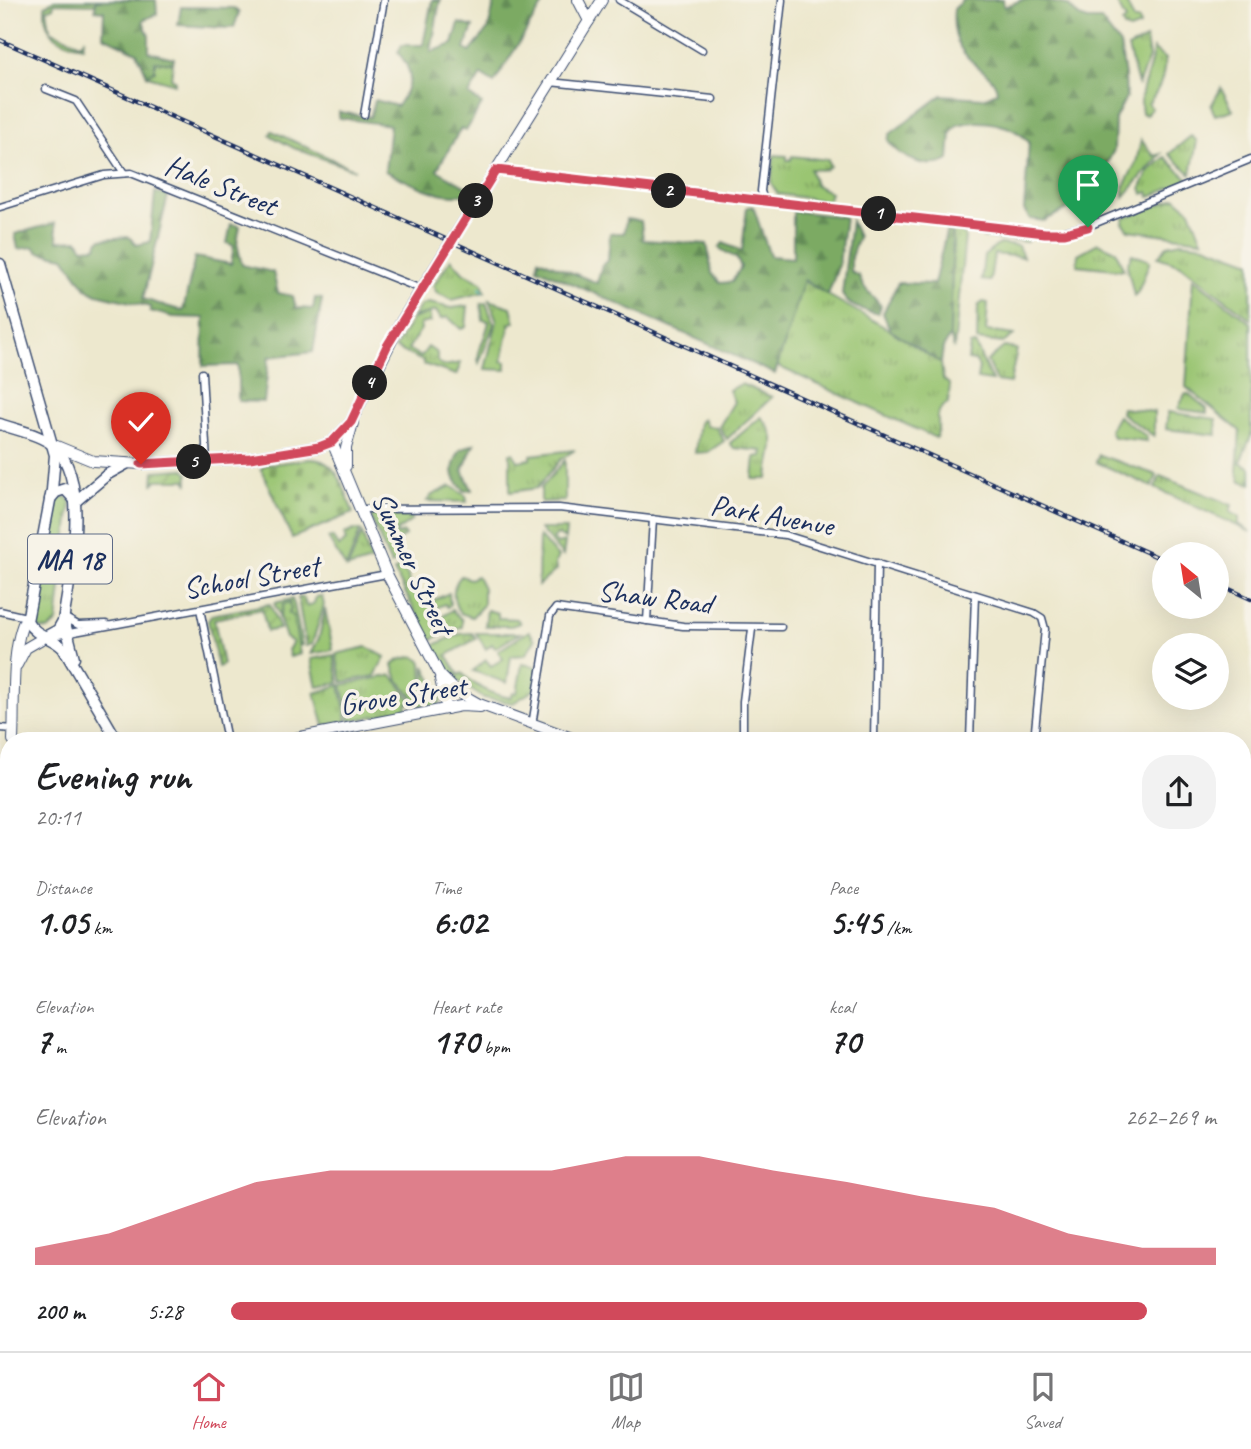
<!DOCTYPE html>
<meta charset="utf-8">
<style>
:root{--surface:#fff;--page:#f2f2f2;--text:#202124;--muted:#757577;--line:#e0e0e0;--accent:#d1495b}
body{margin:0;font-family:Caveat,sans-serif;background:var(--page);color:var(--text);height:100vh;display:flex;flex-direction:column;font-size:26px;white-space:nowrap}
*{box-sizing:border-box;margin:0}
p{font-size:23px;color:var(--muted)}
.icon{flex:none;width:38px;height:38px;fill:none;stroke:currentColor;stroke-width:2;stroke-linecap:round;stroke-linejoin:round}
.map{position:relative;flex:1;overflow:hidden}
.panel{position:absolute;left:0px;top:732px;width:1251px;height:620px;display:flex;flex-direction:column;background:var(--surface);border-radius:28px 28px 0 0;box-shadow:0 7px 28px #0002}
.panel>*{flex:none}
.needle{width:46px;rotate:330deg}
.controls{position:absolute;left:1152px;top:542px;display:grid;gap:14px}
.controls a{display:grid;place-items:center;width:77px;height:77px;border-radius:50%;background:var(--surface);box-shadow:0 7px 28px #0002;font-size:35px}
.pin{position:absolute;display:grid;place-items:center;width:60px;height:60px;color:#fff;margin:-72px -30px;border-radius:50% 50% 50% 0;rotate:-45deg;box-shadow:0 0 7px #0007}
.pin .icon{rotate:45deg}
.km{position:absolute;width:35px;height:35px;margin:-18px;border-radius:50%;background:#222;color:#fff;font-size:19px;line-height:35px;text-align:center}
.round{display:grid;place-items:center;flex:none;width:74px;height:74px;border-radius:28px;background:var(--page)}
.overview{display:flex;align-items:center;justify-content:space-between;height:119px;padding:0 35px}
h1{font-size:38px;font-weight:700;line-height:52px}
.figures{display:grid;grid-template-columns:repeat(3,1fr);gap:10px;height:119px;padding:7px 35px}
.figures div{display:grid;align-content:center}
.figures b{font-size:35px;font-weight:700}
.figures small{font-size:19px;font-weight:400}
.figures p{font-size:19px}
.chart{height:196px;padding:14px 35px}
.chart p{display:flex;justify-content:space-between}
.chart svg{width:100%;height:126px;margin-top:7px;fill:var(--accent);opacity:.7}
ul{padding:0 35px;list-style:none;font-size:23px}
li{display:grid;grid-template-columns:112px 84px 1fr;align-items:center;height:52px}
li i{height:18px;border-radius:9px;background:var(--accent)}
.menu{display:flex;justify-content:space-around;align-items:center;height:98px;border-top:2px solid var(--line);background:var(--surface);font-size:19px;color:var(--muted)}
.menu a{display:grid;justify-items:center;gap:4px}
.menu .current{color:var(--accent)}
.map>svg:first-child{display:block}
</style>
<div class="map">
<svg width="1251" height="1351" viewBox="0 0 1251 1351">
<defs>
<pattern id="grass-tufts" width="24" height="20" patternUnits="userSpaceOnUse" patternTransform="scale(1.75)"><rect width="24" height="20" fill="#9ac572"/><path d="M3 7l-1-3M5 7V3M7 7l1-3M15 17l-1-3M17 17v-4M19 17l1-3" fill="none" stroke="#7da061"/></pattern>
<pattern id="forest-firs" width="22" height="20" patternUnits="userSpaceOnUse" patternTransform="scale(1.75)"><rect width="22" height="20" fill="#7baa64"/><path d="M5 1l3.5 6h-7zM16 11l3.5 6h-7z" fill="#648b56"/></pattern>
<pattern id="cemetery-stones" width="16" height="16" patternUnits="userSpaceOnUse" patternTransform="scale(1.75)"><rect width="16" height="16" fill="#9ac572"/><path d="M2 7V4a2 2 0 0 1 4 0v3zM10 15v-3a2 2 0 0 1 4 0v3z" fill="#7da061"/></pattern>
<pattern id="garden-furrows" width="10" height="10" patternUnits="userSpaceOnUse" patternTransform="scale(1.75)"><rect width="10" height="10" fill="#9ac572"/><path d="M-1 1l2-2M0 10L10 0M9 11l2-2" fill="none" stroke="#7da061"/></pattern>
<pattern id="water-rules" width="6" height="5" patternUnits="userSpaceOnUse" patternTransform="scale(1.75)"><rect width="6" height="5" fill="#41aac1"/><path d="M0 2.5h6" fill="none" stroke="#368ba0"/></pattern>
</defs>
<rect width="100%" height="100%" fill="#f7f3e8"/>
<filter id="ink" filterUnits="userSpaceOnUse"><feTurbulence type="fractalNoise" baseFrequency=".0143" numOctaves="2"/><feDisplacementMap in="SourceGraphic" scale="14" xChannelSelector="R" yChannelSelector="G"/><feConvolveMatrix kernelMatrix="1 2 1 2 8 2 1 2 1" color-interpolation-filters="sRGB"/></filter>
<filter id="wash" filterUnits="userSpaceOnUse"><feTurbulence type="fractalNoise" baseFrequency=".00686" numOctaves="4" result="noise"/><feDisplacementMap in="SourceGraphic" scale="28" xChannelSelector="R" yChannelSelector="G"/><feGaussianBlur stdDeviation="1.57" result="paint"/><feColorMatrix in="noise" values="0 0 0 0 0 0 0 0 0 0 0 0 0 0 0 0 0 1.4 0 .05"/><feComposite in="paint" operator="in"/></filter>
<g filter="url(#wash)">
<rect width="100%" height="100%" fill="#ede8ce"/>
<g fill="url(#grass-tufts)" stroke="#5a7a68" stroke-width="2">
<path d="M54 0H96L95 4 54 3 53 8 47 9 50 30 80 44 84 40 83 46C56 42 44 33 45 6Z"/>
<polygon points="1115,0 1125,0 1134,20 1139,20 1140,26 1130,30 1124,28 1122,23 1126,20"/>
<polygon points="1146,39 1149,58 1138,85 1128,48"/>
<path d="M1153 49 1165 59C1164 78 1160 89 1148 104L1152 108 1146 115 1142 113C1137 88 1152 73 1153 49Z"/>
<polygon points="154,61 173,63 171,78 175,80 175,84 148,76"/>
<polygon points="1221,88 1233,110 1215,115 1211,106"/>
<polygon points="272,131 355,170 294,148 270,135"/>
<polygon points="1191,136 1197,141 1191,174 1169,154"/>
<polygon points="1141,140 1154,156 1161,154 1124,197 1124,186 1136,163"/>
<polygon points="774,155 787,156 787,160 791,160 792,156 828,160 830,166 825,170 810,169 815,185 830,192 829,198 826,201 778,194 771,183"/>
<polygon points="1165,157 1189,180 1150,197 1148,192 1143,194 1141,187 1149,171"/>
<polygon points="1176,198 1190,210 1202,240 1129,230 1123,223 1124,218"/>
<polygon points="951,229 958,229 965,236 954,349 950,336 953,235"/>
<polygon points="987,230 1028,235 1027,242 983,238"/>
<polygon points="1181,242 1205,245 1251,262 1251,319 1181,265 1158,257 1168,245"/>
<polygon points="1098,243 1116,251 1124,270 1077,265 1078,254"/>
<polygon points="999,244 1018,246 1023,257 994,254 990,281 981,280 984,256"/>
<polygon points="1132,254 1150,261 1138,292 1134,296 1127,265"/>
<polygon points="451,259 463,272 482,282 485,292 452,300 437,293 433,286"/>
<polygon points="1193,278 1251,323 1251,436 1240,462 1251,468 1251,484 1241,481 1237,471 1240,431 1186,387"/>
<path d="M803 281 890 330 941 363 943 379 950 385 948 403C930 413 943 424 936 438L777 366Z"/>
<polygon points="489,300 511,307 515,322 510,323 502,361 506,362 506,370 485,369 497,321"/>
<polygon points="983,302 988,303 986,331 1014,335 1003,343 977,340 978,306"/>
<polygon points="428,303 452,308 468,306 466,327 461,329 448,317 441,319 436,311 413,317 421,305"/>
<path d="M486 303 494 324 479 363C475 353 487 336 489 321L483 320 481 304Z"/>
<polygon points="430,313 430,322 420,324 421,329 408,349 421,357 428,347 437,353 437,361 443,366 461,363 456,375 423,364 423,361 395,348 412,319"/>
<polygon points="975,344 992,381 977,379 979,367 975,361 968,360 970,345"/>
<polygon points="1004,347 1017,349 1010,383 996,381 987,361"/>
<polygon points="741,384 772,397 727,439 719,427 734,402 729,390"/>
<polygon points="1185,394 1189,394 1207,409 1207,413 1178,409"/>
<polygon points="1122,408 1154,412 1154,436 1121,413"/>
<polygon points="1168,412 1216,419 1217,435 1166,429"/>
<polygon points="1118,416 1146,436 1147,441 1113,437 1110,429"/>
<path d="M761 417C783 440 769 452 768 479H753L755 457 762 456 763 451 734 448 730 443Z"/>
<polygon points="703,419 706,426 716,427 724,441 708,452 695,453 699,422"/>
<polygon points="575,450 561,459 537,488 510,492 510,453 513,453 518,461 531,459 531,455"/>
<polygon points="1099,455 1157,475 1152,487 1096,462"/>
<polygon points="565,460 565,501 541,502 541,488"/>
<polygon points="1160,476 1232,505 1230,512 1239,517 1239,524 1251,532 1155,488"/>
<polygon points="451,486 466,496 467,502 427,501 432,495"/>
<polygon points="59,497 67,497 71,502 57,622 48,630 36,628 31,618 54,503"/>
<polygon points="373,515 412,516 411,521 396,532 397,535 403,533 405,536 394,542 401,556 398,562 391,565 371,518"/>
<polygon points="540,529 566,529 565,539 558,535 553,539 557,544 565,542 563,556"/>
<polygon points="354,530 360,531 346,568 328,538 332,537 339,547 346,541 344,534"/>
<polygon points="362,533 371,561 348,568"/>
<polygon points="539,536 558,557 555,563 556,570 538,586"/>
<polygon points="400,567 408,576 410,590 419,598 432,601 449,593 450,605 447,607 445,604 436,608 440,618 452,610 462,620 462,627 430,640 394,571"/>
<path d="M461 576 470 579 477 576 483 588V605L472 617 460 613C452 601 451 587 461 576Z"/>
<polygon points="322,596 324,605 312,644 306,646 298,598 303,597 307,607 314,603 316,597"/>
<polygon points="289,601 291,609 288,613 293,616 300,654 290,657 288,650 293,642 286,638 279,617 283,604"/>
<polygon points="325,609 333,650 311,654 319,638"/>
<polygon points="487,610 498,613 498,618 517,619 520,623 511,626 485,626"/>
<polygon points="529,631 535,640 525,655 511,656 507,683 473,671 486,660 491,666 503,659 498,651"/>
<path d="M472 633 476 639 447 655 459 675 462 673C474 686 493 695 511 698L513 693H517L522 664 538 667 534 690 513 703 484 698 458 681 455 678 458 675H453L432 646 459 634Z"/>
<polygon points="476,633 520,633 495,648 492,644 486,649"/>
<polygon points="367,647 385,657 375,676 342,682 336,654"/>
<polygon points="334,655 339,683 317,687 311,659"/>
<polygon points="414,656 422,662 424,703 421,707 398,680 393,665 399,660"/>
<polygon points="425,666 441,699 439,704 427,706"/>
<polygon points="392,675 414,704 407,703 406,710 350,721 342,685"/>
<polygon points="340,685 347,721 324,726 315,693"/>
<polygon points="141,1342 389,1342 373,1351 273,1351 273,1343"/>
</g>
<g fill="url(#forest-firs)" stroke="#4b6c61" stroke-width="2">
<polygon points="96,0 156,0 157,14 143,20 149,36 149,52 174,58 173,63 155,61 155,71 147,75 137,52 103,36 104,11 95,10"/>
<path d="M432 0H440L431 52 453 44 459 23 473 27 465 49 470 52 488 29 495 0 545 1 494 83 481 75 469 95 482 104 466 131 461 128 437 170 473 191C446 204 410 182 385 171L390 125 339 118V112L370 117 375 100 397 106C413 82 415 74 398 52L402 45H423Z"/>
<path d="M963 0H1003L1004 7 1022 0H1040L1068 5 1079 17 1088 20H1101L1120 45 1125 76 1126 97 1115 119 1114 150 1099 179 1075 205 1044 221 1030 219 1024 210 1029 142C1012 123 980 118 957 125L951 133 949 160C930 171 899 159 888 140L890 134 942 95 983 98 997 92C995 65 948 67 954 9Z"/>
<polygon points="181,7 234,8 239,13 234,27 226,28 178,25"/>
<polygon points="155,192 168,196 143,299 183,311 195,257 231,264 234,246 227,243 231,224 240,226 237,243 242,265 273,272 278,293 293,296 296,308 313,309 315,298 322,299 313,352 269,357 264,402 238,401 238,365 203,366 204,318 173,317 150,311 151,307 97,294 86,288 64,257 38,252 34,247 18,249 15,234 55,223 58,241 78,240 83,248 96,247 100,239 129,237 137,245 150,242"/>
<polygon points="753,206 770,256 793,258 793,211 845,217 839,264 828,295 804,280 775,374 537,268 539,259 597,283 602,265 608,261 610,233 624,233 626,219 641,221 643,240 707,244 712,273 720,283 732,282 741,267 737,259 719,248 723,243 742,251 747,207"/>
<path d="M851 221 858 237 851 257V272L859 276C862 289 873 295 881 306L878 314C865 310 848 308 842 294Z"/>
<polygon points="947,228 953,235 950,336 943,348 941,363 890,330 883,313 898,283 934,284"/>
<path d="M474 444 463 470 472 490 465 491C449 477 451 467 460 450Z"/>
</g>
<path fill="url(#cemetery-stones)" stroke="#5a7a68" stroke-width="2" d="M310 459C338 458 345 491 353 513L292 538 261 469 265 465Z"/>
<g fill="url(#garden-furrows)" stroke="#5a7a68" stroke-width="2">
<polygon points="184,469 188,474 188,485 186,480 156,480 153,485 154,471"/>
<polygon points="292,599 294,604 302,645 299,646 293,616 288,613 291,609 289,602 283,604 280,617 274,603"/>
<polygon points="270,604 280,629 267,631 262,609 214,619 223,665 218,667 208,621 212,615"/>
</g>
<polygon fill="url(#water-rules)" stroke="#2e6c90" stroke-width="2" points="1251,1004 1251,1315 1242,1315 1242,1010"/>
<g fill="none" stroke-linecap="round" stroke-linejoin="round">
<g stroke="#41aac1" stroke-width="2">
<polyline points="480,288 483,292"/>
<polyline points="1242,850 1247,833"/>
</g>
</g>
</g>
<g filter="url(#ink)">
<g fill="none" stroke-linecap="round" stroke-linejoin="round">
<defs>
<g id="street">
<polyline points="619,0 702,50"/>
<polyline points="550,82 713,99"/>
<polyline points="46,89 76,101 124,173"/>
<polyline points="364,115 384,0"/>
<polyline points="496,170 1053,234 1091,225 1251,159"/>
<polyline points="764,201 761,191 782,0"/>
<polyline points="0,207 104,175 131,173 421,289"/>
<polyline points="202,373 207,462"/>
<polyline points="360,509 559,508 785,535 1034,613 1042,618 1045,629 1034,740"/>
<polyline points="200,609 227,740"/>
<polyline points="0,611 26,617"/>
<polyline points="64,617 78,625 106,624"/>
<polyline points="647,621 653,519"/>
<polyline points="53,636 387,574"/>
<polyline points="532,725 550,616 556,608 683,626 781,627"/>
<polyline points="0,728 14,729"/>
<polyline points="743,740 743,701 752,629"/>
<polyline points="874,740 877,563"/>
<polyline points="970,740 975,595"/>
<polyline points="0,841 9,841"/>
<polyline points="386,1351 403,1342"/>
</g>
<g id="secondary">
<polyline points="578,0 589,21"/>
<polyline points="332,442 387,574 440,675 456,691 479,704 577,740"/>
<polyline points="54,445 93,461 141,464 250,458 319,447 332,442 351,422 401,322 602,0"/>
<polyline points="346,466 346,448 353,423"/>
<polyline points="17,665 26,648 45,637"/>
<polyline points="440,679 447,709"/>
<path d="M13 740C15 705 10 647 26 617"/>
<polyline points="285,740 461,706 480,707"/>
<polyline points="1242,820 1251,822"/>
<polyline points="9,881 9,1036"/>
<polyline points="8,1351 9,1275"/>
</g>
<g id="primary">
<path d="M0 264 55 455 52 490 27 621C36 637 51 636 63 648L117 740"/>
<path d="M0 424C16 430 43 435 55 447 91 482 70 575 63 621L58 630 45 637"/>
<polyline points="50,499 56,492 65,489 76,501"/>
<polyline points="76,501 108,474 126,464"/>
<polyline points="64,619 74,658"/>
<polyline points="512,1342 519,1351"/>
</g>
</defs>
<use href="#street" stroke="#3a4b6f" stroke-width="9"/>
<use href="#secondary" stroke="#3a4b6f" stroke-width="12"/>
<use href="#primary" stroke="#3a4b6f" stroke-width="13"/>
<use href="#street" stroke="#fff" stroke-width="6"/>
<use href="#secondary" stroke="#fff" stroke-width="10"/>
<use href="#primary" stroke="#fff" stroke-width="10"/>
<defs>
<g id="rail">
<polyline points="0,40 1164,560"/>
<polyline points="1216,583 1251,599"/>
</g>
</defs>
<use href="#rail" stroke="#1b2f5e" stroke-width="4.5"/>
<use href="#rail" stroke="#f7f3e8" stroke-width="2" stroke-dasharray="5" stroke-linecap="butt"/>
</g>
</g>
<g fill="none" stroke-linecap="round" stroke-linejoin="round" filter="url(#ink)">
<defs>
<polyline id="route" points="141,464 250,458 319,447 332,442 351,422 387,346 496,170 1045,233 1065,233 1088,227"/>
</defs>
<use href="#route" stroke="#fff" stroke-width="14"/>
<use href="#route" stroke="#d1495b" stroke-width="9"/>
</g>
<g text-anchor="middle" stroke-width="7" stroke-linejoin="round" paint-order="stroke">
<rect fill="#f7f3e8" stroke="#5d6a87" stroke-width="2" x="28" y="534.5" width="84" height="49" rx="5"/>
<g font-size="28" font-weight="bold" fill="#1b2f5e">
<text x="70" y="569">MA 18</text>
</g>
<g font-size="30" fill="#1b2f5e" stroke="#f7f3e8">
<text transform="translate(221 185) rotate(22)" y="10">Hale Street</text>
<text transform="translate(772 515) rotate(10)" y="10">Park Avenue</text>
<text transform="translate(413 563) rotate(65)" y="10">Summer Street</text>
<text transform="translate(251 577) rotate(-10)" y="10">School Street</text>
<text transform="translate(655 597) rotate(7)" y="10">Shaw Road</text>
<text transform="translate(403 695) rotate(-9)" y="10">Grove Street</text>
</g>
</g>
</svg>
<div class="controls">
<a><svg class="needle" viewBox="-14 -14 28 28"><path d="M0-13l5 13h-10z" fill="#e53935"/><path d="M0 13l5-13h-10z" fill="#757577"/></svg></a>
<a><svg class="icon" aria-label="layers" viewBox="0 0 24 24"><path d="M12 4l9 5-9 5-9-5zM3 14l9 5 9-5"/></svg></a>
</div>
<div class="pin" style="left:1088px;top:227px;background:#1e9e55"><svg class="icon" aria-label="arrive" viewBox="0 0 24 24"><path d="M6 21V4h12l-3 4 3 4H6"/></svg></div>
<div class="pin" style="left:141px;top:464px;background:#d93025"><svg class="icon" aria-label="check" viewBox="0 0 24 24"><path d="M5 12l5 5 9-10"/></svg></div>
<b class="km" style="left:879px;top:214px">1</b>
<b class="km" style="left:669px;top:191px">2</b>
<b class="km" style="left:476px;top:201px">3</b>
<b class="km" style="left:370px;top:383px">4</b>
<b class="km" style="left:194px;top:462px">5</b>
<section class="panel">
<div class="overview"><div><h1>Evening run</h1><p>20:11</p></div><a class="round"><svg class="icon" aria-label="share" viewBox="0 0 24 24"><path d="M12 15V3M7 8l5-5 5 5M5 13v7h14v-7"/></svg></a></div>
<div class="figures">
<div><p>Distance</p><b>1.05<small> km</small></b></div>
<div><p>Time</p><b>6:02</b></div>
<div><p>Pace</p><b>5:45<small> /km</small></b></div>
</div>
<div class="figures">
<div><p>Elevation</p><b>7<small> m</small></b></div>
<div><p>Heart rate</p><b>170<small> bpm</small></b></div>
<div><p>kcal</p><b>70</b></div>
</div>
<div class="chart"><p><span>Elevation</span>262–269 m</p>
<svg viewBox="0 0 160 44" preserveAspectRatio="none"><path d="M0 44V38L10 33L20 24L30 15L40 11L50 11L60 11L70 11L80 6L90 6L100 11L110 15L120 20L130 24L140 33L150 38L160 38V44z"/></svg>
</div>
<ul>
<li><b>200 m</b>5:28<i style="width:93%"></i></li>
</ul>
</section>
</div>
<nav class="menu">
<a class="current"><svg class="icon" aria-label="home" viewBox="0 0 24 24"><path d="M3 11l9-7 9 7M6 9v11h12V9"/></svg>Home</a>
<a><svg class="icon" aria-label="map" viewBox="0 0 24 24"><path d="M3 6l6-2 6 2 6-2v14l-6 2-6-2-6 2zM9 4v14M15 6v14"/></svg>Map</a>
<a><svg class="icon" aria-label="saved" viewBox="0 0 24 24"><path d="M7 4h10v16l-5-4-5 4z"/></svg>Saved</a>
</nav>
